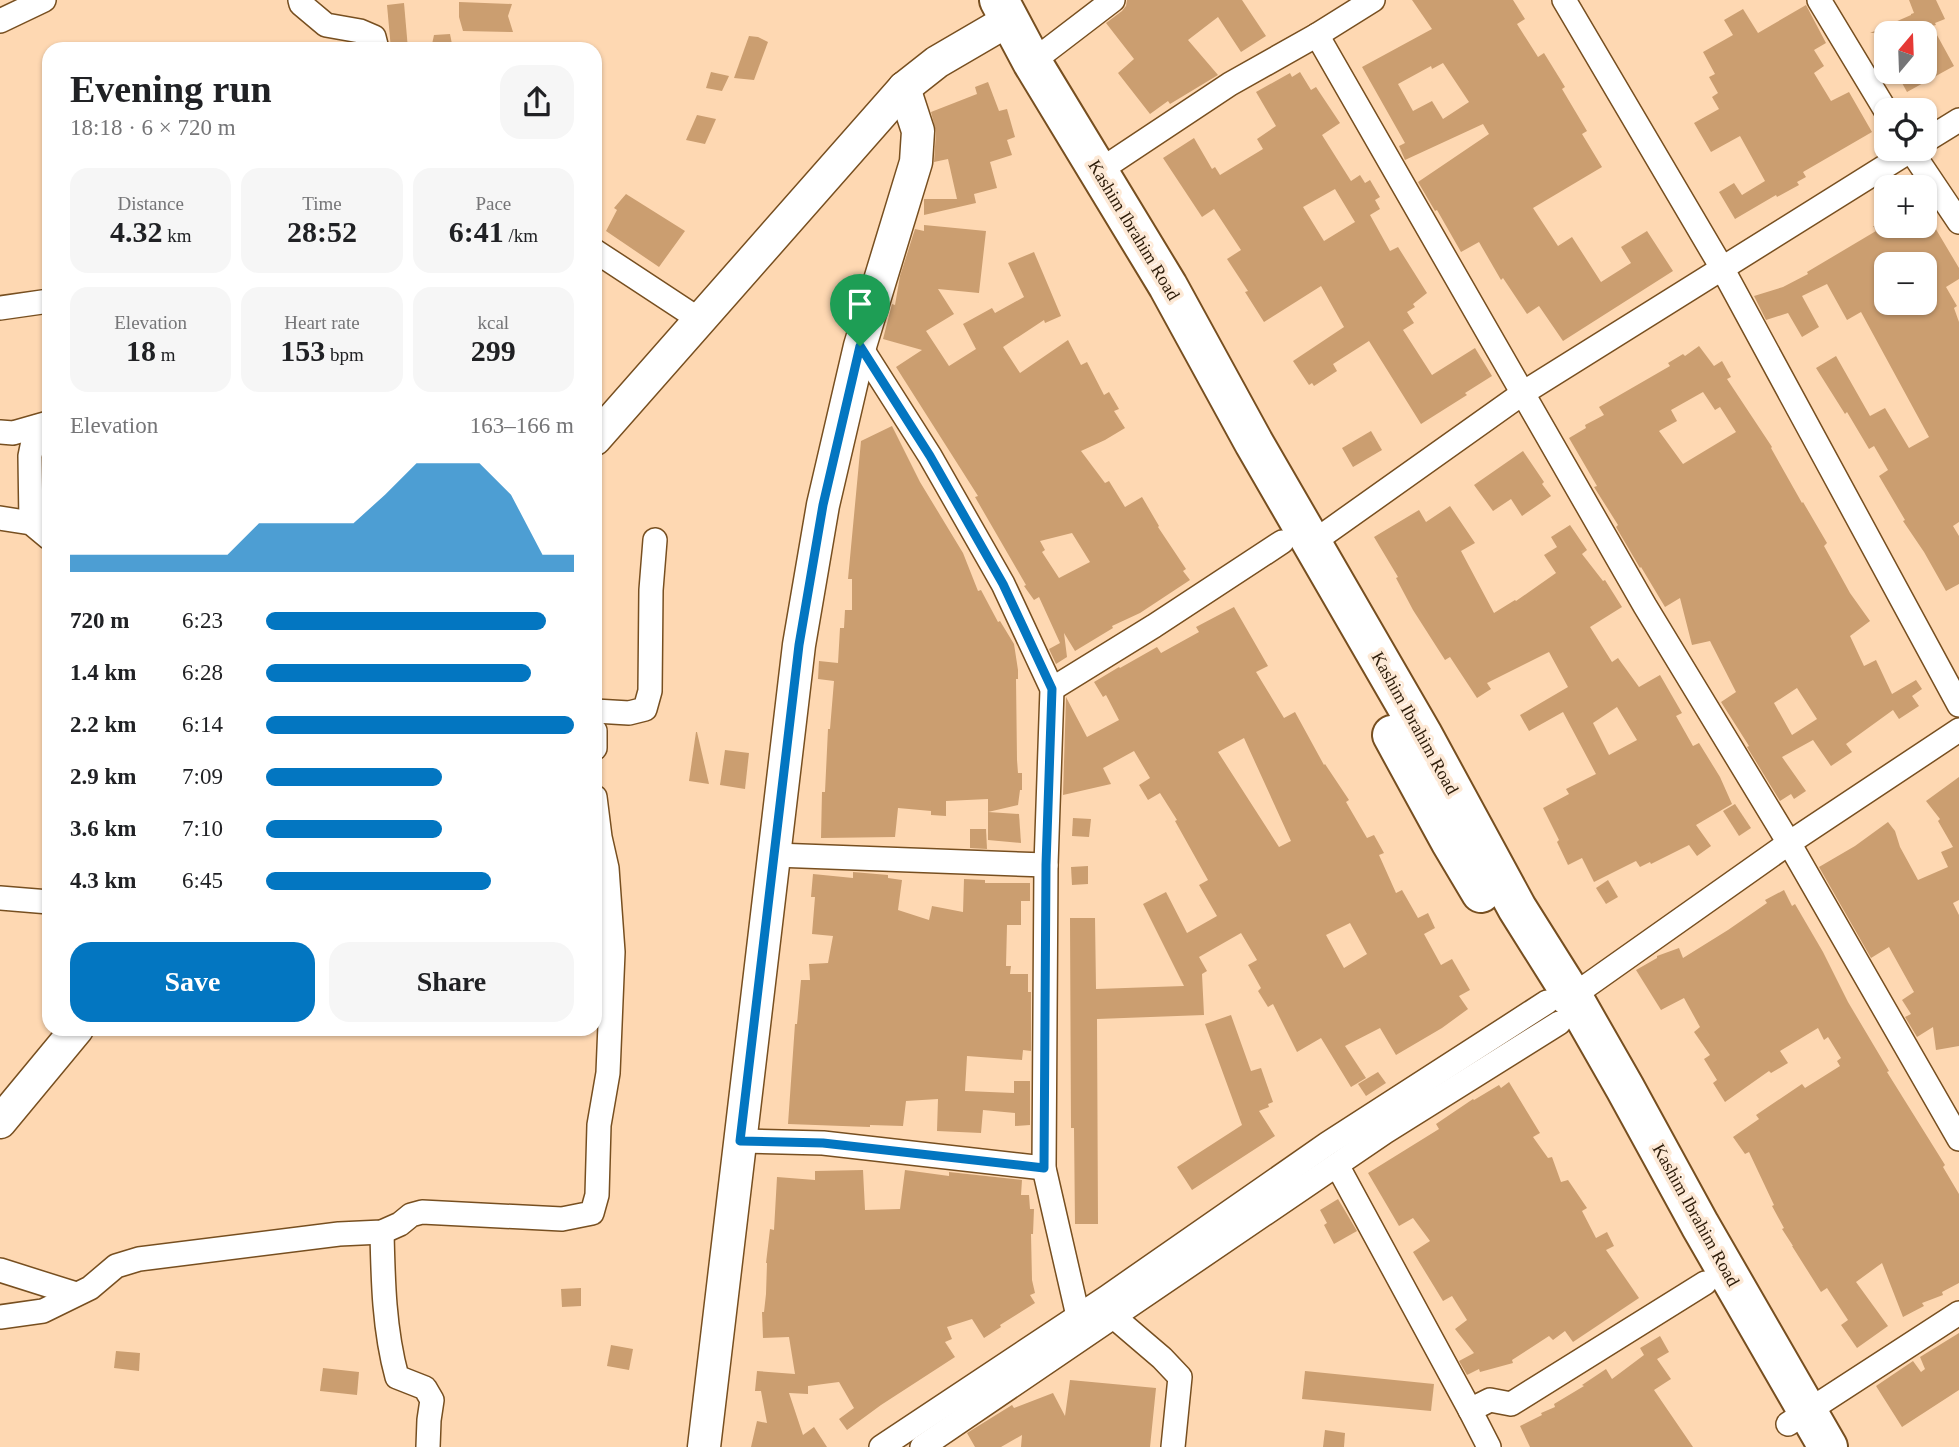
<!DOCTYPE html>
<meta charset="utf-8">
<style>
:root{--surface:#fff;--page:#f6f6f6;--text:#202124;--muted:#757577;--accent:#0376c1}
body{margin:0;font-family:"Times New Roman",serif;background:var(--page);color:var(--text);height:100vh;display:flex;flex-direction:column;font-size:26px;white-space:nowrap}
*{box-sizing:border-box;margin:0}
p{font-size:23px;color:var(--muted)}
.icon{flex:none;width:38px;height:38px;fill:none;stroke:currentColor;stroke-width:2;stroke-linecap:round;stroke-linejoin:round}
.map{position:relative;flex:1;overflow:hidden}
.sheet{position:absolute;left:42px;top:42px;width:560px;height:994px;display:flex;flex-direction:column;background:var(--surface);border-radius:21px;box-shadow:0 2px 5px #0004}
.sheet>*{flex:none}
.needle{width:46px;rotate:19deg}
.controls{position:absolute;left:1874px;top:21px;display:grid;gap:14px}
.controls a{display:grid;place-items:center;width:63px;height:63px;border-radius:14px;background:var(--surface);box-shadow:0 2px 5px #0004;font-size:35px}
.pin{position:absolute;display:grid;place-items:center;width:60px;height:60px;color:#fff;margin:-72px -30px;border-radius:50% 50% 50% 0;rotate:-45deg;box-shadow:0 0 7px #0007}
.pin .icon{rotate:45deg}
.round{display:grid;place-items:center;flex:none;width:74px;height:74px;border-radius:21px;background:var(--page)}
.head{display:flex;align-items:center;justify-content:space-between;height:119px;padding:0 28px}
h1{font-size:38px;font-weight:700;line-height:52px}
.figures{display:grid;grid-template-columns:repeat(3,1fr);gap:10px;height:119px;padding:7px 28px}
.figures div{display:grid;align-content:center;border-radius:18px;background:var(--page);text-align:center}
.figures b{font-size:30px;font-weight:700}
.figures small{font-size:19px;font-weight:400}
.figures p{font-size:19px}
.chart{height:196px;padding:14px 28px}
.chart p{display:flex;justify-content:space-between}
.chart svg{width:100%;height:126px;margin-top:7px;fill:var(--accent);opacity:.7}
.primary-button{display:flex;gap:14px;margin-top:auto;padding:14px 28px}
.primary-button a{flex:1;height:80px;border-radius:21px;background:var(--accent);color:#fff;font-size:28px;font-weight:700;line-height:80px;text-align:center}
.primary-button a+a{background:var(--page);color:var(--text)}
ul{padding:0 28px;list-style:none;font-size:23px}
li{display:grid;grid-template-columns:112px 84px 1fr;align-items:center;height:52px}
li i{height:18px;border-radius:9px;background:var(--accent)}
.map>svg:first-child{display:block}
</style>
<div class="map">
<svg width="1959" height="1447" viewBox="0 0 1959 1447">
<rect width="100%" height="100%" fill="#fed8b2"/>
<g fill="#cb9e70" fill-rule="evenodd">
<polygon points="1127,0 1242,0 1266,36 1241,52 1218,17 1188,40 1218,75 1170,104 1168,101 1150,114 1118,73 1134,59 1106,23 1122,11 1126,6"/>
<path d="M1412 0H1513L1525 19 1517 24 1538 57 1544 53 1565 87 1562 89 1587 131 1582 134 1602 167 1533 208 1558 246 1572 237 1601 282 1631 263 1621 247 1647 231 1673 271 1563 341 1539 306 1527 314 1503 278 1501 280 1479 242 1461 252 1437 210 1435 211 1418 182 1489 134 1483 124 1405 160 1399 146 1405 143 1362 67 1432 29ZM1443 63 1469 102 1443 119 1432 101 1413 111 1398 84 1431 66 1432 69Z"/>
<polygon points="1909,0 1936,0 1945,19 1935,23 1936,25 1932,26 1954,66 1907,92 1896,72 1925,72 1925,29 1915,33 1870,33 1911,15 1911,14 1914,13"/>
<polygon points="459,2 512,4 508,16 513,32 463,31 459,17"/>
<polygon points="404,3 408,49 391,49 387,5"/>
<polygon points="1806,5 1826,43 1814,50 1824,66 1814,73 1831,101 1849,92 1872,132 1803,172 1806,177 1797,182 1799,185 1777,197 1776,195 1735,219 1719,192 1734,183 1742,195 1765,181 1740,136 1711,152 1694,123 1719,109 1712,97 1718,93 1709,77 1715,74 1703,52 1733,35 1724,20 1743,9 1758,33"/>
<polygon points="450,34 453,49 431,49 434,35"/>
<polygon points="749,36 758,37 768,42 754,80 734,78"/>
<polygon points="711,72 729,76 722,91 706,88"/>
<path d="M1300 72 1311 90 1316 87 1340 123 1322 135 1351 181 1360 175 1365 183 1370 180 1380 197 1375 200 1380 209 1370 215 1390 251 1398 247 1427 293 1413 304 1415 307 1407 312 1414 323 1403 330 1432 375 1475 348 1492 376 1465 393 1467 395 1421 424 1369 341 1333 364 1337 371 1314 386 1312 383 1309 385 1293 361 1344 327 1321 286 1264 322 1245 292 1248 291 1227 259 1241 250 1214 209 1202 217 1163 158 1194 138 1212 169 1215 167 1220 175 1263 149 1257 139 1276 126 1256 92 1290 73 1292 77ZM1335 189 1355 222 1324 241 1303 207Z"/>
<polygon points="988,82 999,111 1007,109 1015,137 1007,140 1012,155 990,162 997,188 974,194 976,203 924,215 924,199 957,199 948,159 934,162 936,132 931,112 977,94 975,87"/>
<polygon points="697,115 716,119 705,144 686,140"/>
<polygon points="626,194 685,231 659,267 606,231 617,210 614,208"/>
<path d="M924 225 986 231 979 293 938 289 954 314 926 331 949 366 976 349 963 324 992 308 995 313 1024 297 1008 263 1034 252 1061 316 1045 323 1044 320 1003 347 1020 373 1068 340 1081 365 1087 362 1104 395 1109 392 1119 409 1114 411 1125 428 1105 440 1081 451 1105 483 1109 481 1125 507 1142 497 1159 526 1158 527 1186 569 1183 571 1190 580 1140 613 1112 626 1113 628 1075 651 1064 633 1067 657 1056 664 1049 649 1060 643 1039 597 1034 600 1024 586 1026 585 975 497 978 496 896 367 922 350 883 339 892 304 895 305 900 276 915 229 924 231ZM1072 533 1090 562 1059 578 1042 552 1045 550 1040 541Z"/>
<path d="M1873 226H1934L1959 268V279L1946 287 1957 306 1954 308 1959 322V522L1953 526 1959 536V584L1946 591 1924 552 1903 521 1905 520 1879 476 1888 470 1874 446 1869 449 1847 412 1845 414 1816 368 1836 356 1870 416 1885 408 1909 448 1929 437 1861 312 1847 320 1827 284 1802 296 1819 327 1802 337 1788 313 1766 320 1754 296 1783 287 1808 274 1807 272 1876 231ZM1886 264H1925V303H1886Z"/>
<path d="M1699 346 1714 366 1722 361 1731 377 1727 379 1772 447 1771 448 1802 503 1803 502 1827 543 1824 546 1850 593 1870 621 1850 636 1864 666 1876 660 1892 694 1916 680 1922 689 1912 696 1919 706 1899 719 1893 710 1846 744 1852 752 1831 766 1813 740 1782 757 1806 791 1794 799 1791 794 1780 801 1747 747 1749 746 1721 702 1736 692 1710 641 1692 645 1680 598 1665 607 1641 567 1640 568 1616 527 1618 525 1594 487 1597 486 1569 438 1586 428 1585 425 1604 415 1599 407 1670 366 1668 363 1683 354 1685 356ZM1703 392 1715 410 1720 407 1736 432 1683 464 1659 431 1677 421 1671 410ZM1797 688 1817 719 1792 735 1774 703Z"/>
<polygon points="892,426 920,482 963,553 978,591 981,590 998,622 1000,621 1014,644 1018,670 1018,679 1016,679 1017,760 1018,773 1022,773 1022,790 1020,790 1018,805 988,812 988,799 946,801 946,816 931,815 931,811 898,808 895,837 821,838 822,792 825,792 828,729 830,729 834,681 818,679 819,661 838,663 840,628 844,628 845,610 852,610 852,579 848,579 861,441"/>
<polygon points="1371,431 1382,450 1353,467 1342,448"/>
<polygon points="1523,451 1544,482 1542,484 1551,496 1522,516 1511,499 1493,511 1474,485"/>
<path d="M1450 506 1475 543 1461 551 1494 613 1515 600 1516 601 1556 573 1544 555 1557 547 1551 537 1570 525 1587 550 1582 554 1603 581 1605 580 1622 607 1590 627 1612 662 1618 658 1639 687 1660 675 1682 713 1676 716 1693 746 1699 743 1720 777 1732 804 1696 825 1711 846 1697 856 1689 845 1651 864 1650 862 1640 867 1636 861 1594 882 1582 858 1568 865 1557 842 1559 840 1543 808 1569 794 1566 789 1596 774 1563 712 1529 731 1520 715 1568 687 1549 652 1487 683 1491 689 1477 698 1450 657 1445 660 1413 610 1396 578 1398 577 1374 537 1419 510 1426 522ZM1617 707 1637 740 1609 755 1593 723Z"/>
<path d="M1234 607 1268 666 1256 672 1284 718 1295 712 1324 765 1325 764 1349 800 1346 802 1367 838 1374 835 1384 853 1379 855 1396 893 1402 890 1418 918 1428 913 1435 928 1424 934 1441 965 1452 959 1470 990 1459 996 1468 1009 1442 1028 1396 1055 1380 1028 1345 1046 1366 1078 1351 1087 1321 1038 1297 1052 1273 1004 1268 1007 1258 991 1261 988 1248 965 1257 960 1241 933 1199 957 1207 971 1202 974 1204 1015 1097 1019 1098 1224H1075L1074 1128H1071L1070 918H1095L1096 989 1184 986 1143 904 1166 892 1187 933 1217 916 1199 885 1208 880 1175 821 1177 820 1160 793 1148 800 1139 785 1150 778 1134 751 1103 768 1111 784 1063 795 1066 697 1087 737 1119 720 1106 695 1103 697 1094 682 1119 667 1120 668 1157 647 1161 653 1199 632 1196 627ZM1244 738 1291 841 1279 847 1218 752ZM1350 923 1367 954 1344 968 1326 935Z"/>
<polygon points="696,732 697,732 709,784 689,781"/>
<polygon points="725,750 749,753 745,789 720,785"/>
<polygon points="1959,777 1959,900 1953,903 1959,915 1959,1046 1936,1050 1933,1027 1917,1037 1905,1017 1911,1014 1902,1000 1914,992 1889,947 1871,958 1819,867 1855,846 1888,822 1895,831 1900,847 1918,880 1948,867 1941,852 1953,847 1938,821 1940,819 1926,801"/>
<polygon points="1735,804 1751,828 1739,836 1723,811"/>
<polygon points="988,812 1019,814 1021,843 988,840"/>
<polygon points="1073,818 1091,819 1089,837 1072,836"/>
<polygon points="970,829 986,829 987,849 970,848"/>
<polygon points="1088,866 1088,884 1072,885 1071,867"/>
<polygon points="853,872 888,875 888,878 902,880 898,910 929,920 932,906 963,912 964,879 985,880 985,883 1030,883 1030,901 1021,901 1021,925 1007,925 1006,966 1011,966 1010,974 1028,974 1028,992 1031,992 1031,1051 1023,1050 1022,1060 967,1056 965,1091 1014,1093 1014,1081 1030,1081 1030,1125 1015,1126 1015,1113 983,1110 981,1133 937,1131 938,1099 906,1101 903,1126 870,1125 870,1127 788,1124 795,1024 797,1024 801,980 810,980 809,964 828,963 833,936 812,934 815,897 811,897 813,874 853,878"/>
<polygon points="1608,880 1618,897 1606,904 1596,888"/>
<polygon points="1784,890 1792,906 1795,904 1823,952 1848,1002 1889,1071 1887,1072 1945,1165 1943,1167 1959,1194 1959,1283 1942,1292 1943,1295 1922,1303 1924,1306 1903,1317 1882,1263 1856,1282 1888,1326 1857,1348 1841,1325 1848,1320 1827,1288 1821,1292 1792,1246 1793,1246 1782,1229 1784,1228 1772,1206 1774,1205 1749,1152 1745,1154 1733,1137 1759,1119 1756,1115 1802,1084 1805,1088 1840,1066 1837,1061 1841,1058 1828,1037 1824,1040 1818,1028 1780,1051 1788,1063 1771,1073 1769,1071 1725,1102 1713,1083 1717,1080 1704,1059 1710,1055 1694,1032 1700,1027 1684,998 1661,1010 1636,970 1657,958 1657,956 1679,948 1683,958 1728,930 1767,903 1765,900"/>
<polygon points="1231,1015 1251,1071 1261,1068 1273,1102 1268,1104 1269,1107 1259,1111 1275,1136 1192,1190 1177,1167 1242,1125 1205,1024"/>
<polygon points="1378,1072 1386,1083 1366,1096 1358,1084"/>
<polygon points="1509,1082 1540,1133 1533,1137 1548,1158 1552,1157 1561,1182 1568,1180 1587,1208 1582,1211 1596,1238 1607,1232 1614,1246 1606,1250 1639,1298 1573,1342 1565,1331 1553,1340 1549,1336 1512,1360 1513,1363 1480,1372 1479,1369 1467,1375 1459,1361 1474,1353 1455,1329 1467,1320 1452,1296 1443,1301 1413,1252 1430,1241 1413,1218 1399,1226 1368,1173 1439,1129 1436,1124 1473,1099 1474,1100 1499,1085 1501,1088"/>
<polygon points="863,1170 865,1210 900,1209 905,1170 949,1176 949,1172 1022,1180 1021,1195 1029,1195 1030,1209 1034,1209 1033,1234 1031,1234 1032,1280 1035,1293 1030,1295 1035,1303 1000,1325 1001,1327 984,1338 972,1319 947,1327 952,1339 945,1342 955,1357 881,1405 847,1430 839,1419 854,1408 839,1382 808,1386 808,1394 789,1393 803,1435 814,1427 827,1447 751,1447 757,1421 767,1423 761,1391 755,1391 757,1371 795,1374 789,1337 763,1338 762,1312 764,1312 766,1294 767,1263 766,1263 770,1229 774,1230 777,1177 815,1180 815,1171"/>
<polygon points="1338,1199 1357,1231 1334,1244 1324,1225 1327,1223 1320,1210"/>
<polygon points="581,1288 581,1306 562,1307 561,1289"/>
<polygon points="1959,1333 1959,1390 1902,1427 1876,1386 1913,1361 1921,1372 1925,1369 1920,1357"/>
<polygon points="1660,1336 1669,1352 1657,1359 1671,1379 1654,1390 1693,1447 1530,1447 1520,1426 1542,1415 1541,1413 1555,1407 1554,1404 1584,1386 1582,1385 1606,1369 1612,1379 1644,1355 1640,1348"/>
<polygon points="611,1345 633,1349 629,1370 607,1366"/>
<polygon points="116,1351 140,1353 139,1371 114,1368"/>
<polygon points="323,1368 359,1372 357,1395 320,1391"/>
<polygon points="1305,1371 1434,1384 1431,1411 1302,1399"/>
<polygon points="1070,1380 1156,1388 1150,1447 1021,1447 1022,1435 1001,1447 975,1447 967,1433 1012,1405 1014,1408 1053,1393 1065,1416"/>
<polygon points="1325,1430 1345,1433 1344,1447 1323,1447"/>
</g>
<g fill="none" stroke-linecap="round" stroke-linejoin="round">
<defs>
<g id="street">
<polyline points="300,0 301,4 326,25 360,31 374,37 377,49"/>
<polyline points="1564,0 1722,268 1959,705"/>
<polyline points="1819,0 1886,111"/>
<polyline points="0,21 44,0"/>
<polyline points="1317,35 1645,606 1789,843 1959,1139"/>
<polyline points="1032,62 1113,0"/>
<polyline points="1925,141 1959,120"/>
<polyline points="1910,149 1959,222"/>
<polyline points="1099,171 1230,84 1317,35 1373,0"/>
<polyline points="595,251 700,320"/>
<polyline points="0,308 49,301"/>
<polyline points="860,346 930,456 1003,584 1052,689 1046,865 1044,1168 1078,1316"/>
<polyline points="0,432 13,433 48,423"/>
<polyline points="0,518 31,523 49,538"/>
<polyline points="31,523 30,456 36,427"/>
<polyline points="1312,543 1523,393 1913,149"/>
<polyline points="1052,689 1154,626 1282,542"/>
<polyline points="595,711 629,713 645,709 650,691 651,590 655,540"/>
<polyline points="595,731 595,748"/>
<polyline points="775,855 1046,865"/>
<polyline points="0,898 49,902"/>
<polyline points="1564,1002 1789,843 1959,730"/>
<polyline points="740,1141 823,1143 1044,1168"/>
<polyline points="1337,1165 1470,1410"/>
<path d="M382 1232C383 1280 384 1330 397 1377L425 1388 432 1400 429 1420 428 1447"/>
<polyline points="0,1270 76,1294"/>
<polyline points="0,1317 43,1311 90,1288 116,1266 139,1259 339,1234 382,1232 400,1224 411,1215 422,1212 562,1219 592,1213 597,1195 599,1125 608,1073 613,952 607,868 600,837 595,797"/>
<polyline points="1114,1317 1162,1358 1180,1377 1173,1447"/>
<polyline points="1788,1424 1959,1313"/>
<polyline points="881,1447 1107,1297 1327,1144 1547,1002"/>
<polyline points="922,1447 1385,1132 1559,1023"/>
<polyline points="1489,1447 1470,1410 1490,1400 1511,1404 1705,1283"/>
</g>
<g id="secondary">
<polyline points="595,439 904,88 937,62 1009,20"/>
<polyline points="0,1122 77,1029"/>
<polyline points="704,1447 799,645 823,505 860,346 916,162 918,131 904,88"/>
</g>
<g id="highway">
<polyline points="999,0 1032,62 1168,286 1254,443 1423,735 1517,908 1573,997 1625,1088 1700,1225 1828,1447"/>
<polyline points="1392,735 1450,841 1481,893"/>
</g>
</defs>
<use href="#street" stroke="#774f20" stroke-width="26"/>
<use href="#secondary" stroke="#774f20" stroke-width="35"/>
<use href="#highway" stroke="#774f20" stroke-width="42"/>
<use href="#street" stroke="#fff" stroke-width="23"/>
<use href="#secondary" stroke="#fff" stroke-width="32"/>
<use href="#highway" stroke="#fff" stroke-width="38"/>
</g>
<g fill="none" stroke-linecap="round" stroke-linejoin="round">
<defs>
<polygon id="route" points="860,346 930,456 1003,584 1052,689 1046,865 1044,1168 823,1143 740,1141 799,645 823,505"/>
</defs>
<use href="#route" stroke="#fff" stroke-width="14"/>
<use href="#route" stroke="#0376c1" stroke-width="9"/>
</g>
<g text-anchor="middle" stroke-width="7" stroke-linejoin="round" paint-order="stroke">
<g font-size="18" fill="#2c1b08" stroke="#fde9d6">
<text transform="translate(1134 230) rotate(59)" y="6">Kashim Ibrahim Road</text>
<text transform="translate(1415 723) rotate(61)" y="6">Kashim Ibrahim Road</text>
<text transform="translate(1696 1215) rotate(61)" y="6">Kashim Ibrahim Road</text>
</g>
</g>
</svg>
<div class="controls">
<a><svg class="needle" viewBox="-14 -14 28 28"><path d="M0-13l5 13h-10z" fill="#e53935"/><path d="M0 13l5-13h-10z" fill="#757577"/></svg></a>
<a><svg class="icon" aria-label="locate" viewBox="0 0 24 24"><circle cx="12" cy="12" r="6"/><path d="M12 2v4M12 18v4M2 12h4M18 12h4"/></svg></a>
<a>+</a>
<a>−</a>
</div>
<div class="pin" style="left:860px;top:346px;background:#1e9e55"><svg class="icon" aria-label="arrive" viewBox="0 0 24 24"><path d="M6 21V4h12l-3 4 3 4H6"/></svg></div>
<section class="sheet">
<div class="head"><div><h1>Evening run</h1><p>18:18 · 6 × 720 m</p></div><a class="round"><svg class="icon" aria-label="share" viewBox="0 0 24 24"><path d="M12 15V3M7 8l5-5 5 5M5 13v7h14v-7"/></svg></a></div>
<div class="figures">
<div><p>Distance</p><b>4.32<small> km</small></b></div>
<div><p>Time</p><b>28:52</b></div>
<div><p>Pace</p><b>6:41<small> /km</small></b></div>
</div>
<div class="figures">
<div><p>Elevation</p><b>18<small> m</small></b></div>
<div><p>Heart rate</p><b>153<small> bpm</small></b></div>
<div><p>kcal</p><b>299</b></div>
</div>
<div class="chart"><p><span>Elevation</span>163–166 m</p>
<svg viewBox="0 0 160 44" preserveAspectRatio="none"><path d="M0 44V38L10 38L20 38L30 38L40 38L50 38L60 27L70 27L80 27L90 27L100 17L110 6L120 6L130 6L140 17L150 38L160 38V44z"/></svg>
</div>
<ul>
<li><b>720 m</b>6:23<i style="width:91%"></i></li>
<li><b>1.4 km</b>6:28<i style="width:86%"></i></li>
<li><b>2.2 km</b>6:14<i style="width:100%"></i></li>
<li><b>2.9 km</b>7:09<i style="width:57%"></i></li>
<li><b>3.6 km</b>7:10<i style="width:57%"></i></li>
<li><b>4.3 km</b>6:45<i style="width:73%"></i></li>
</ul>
<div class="primary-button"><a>Save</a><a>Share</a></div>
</section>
</div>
